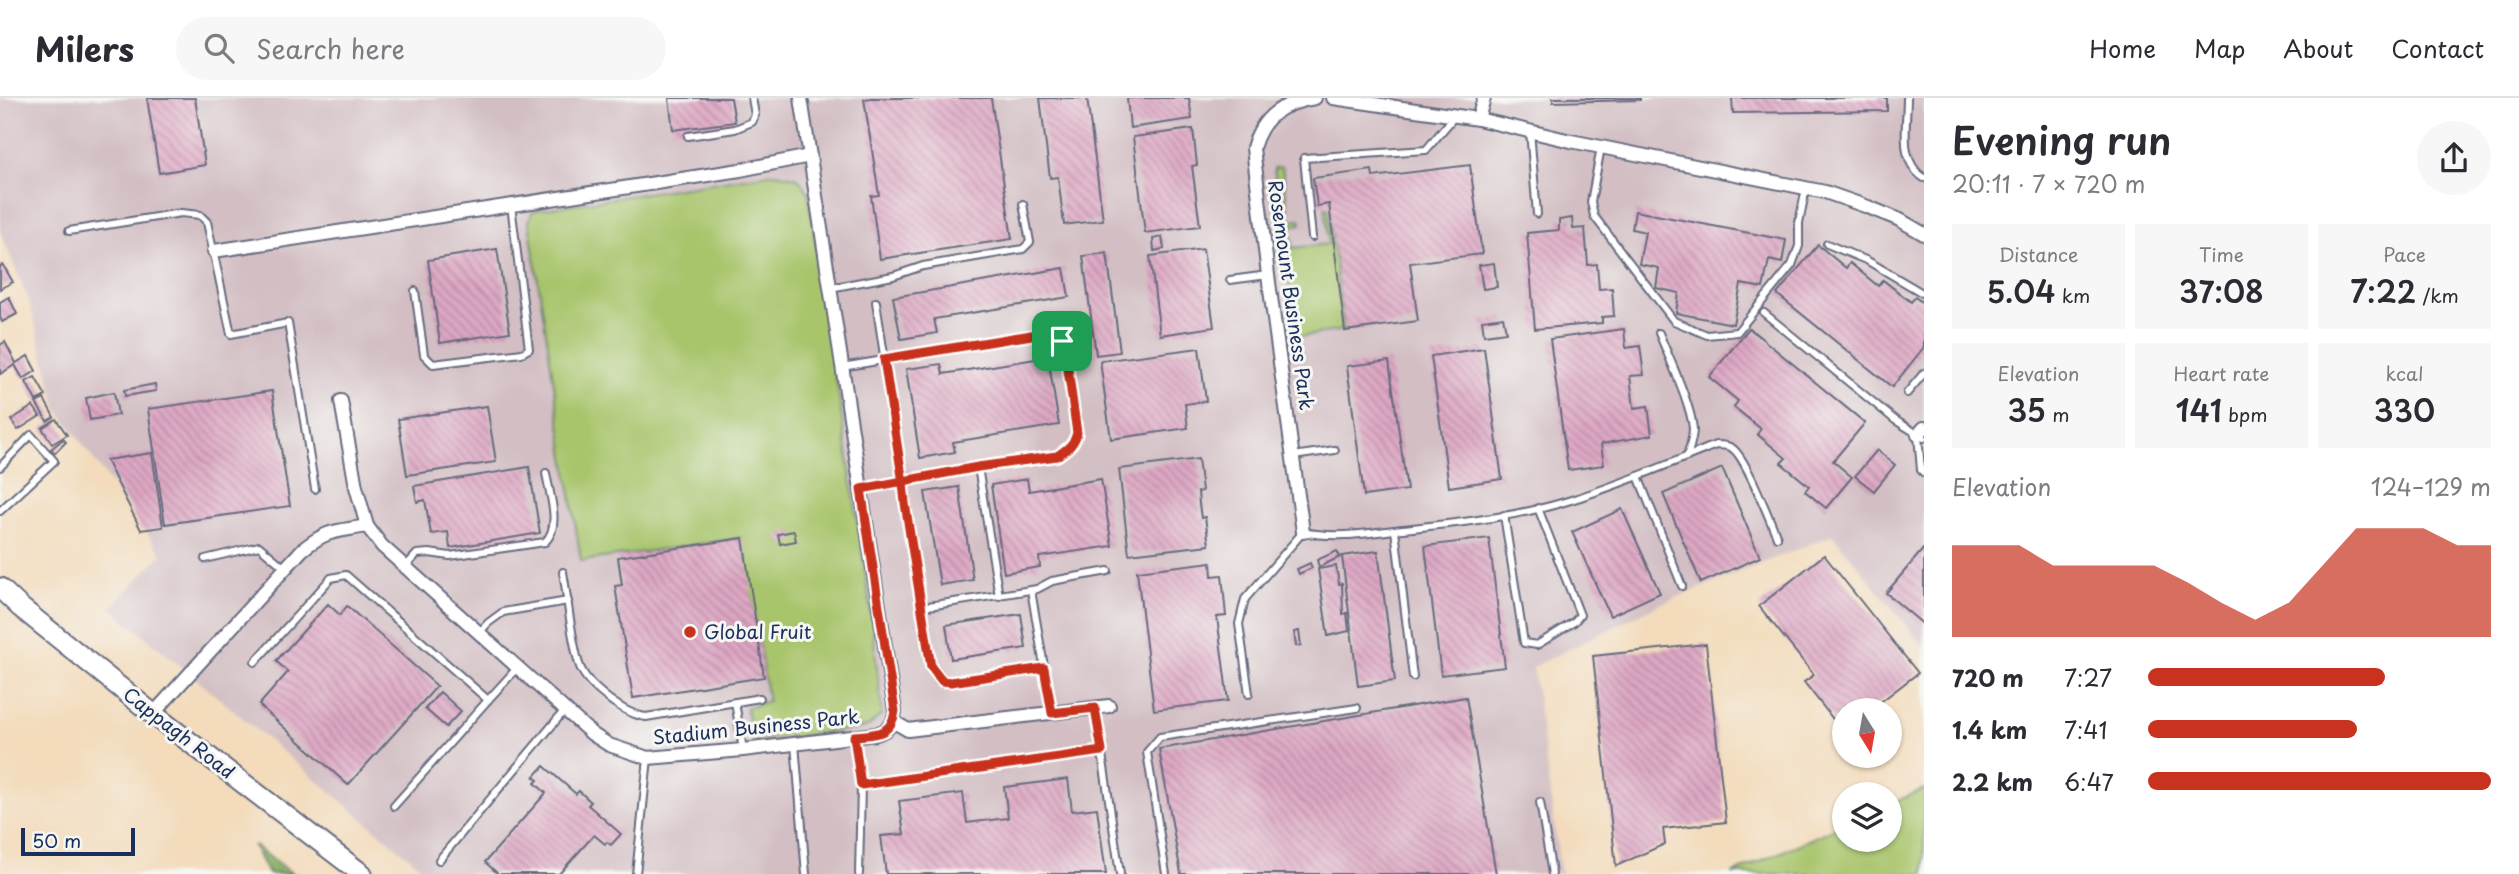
<!DOCTYPE html>
<meta charset="utf-8">
<style>
:root{--surface:#fff;--page:#f7f7f7;--text:#2b2b33;--muted:#7c7c81;--line:#e1e1e2;--accent:#c8321e}
body{margin:0;font-family:"Playpen Sans",sans-serif;background:var(--page);color:var(--text);height:100vh;display:flex;flex-direction:column;font-size:26px;white-space:nowrap}
*{box-sizing:border-box;margin:0}
p{font-size:23px;color:var(--muted)}
.icon{flex:none;width:38px;height:38px;fill:none;stroke:currentColor;stroke-width:2;stroke-linecap:round;stroke-linejoin:round}
.map{position:relative;flex:1;overflow:hidden}
.drawer{display:flex;flex-direction:column;background:var(--surface);width:595px}
.drawer>*{flex:none}
.needle{width:46px;rotate:169deg}
.buttons{position:absolute;left:1832px;top:600px;display:grid;gap:14px}
.buttons a{display:grid;place-items:center;width:70px;height:70px;border-radius:50%;background:var(--surface);box-shadow:0 2px 5px #0004;font-size:35px}
.scale{position:absolute;left:21px;bottom:18px;width:114px;box-sizing:border-box;padding-left:7px;border:4px solid #1b2f5e;border-top:0;font-size:19px;line-height:24px;white-space:nowrap;color:#1b2f5e;-webkit-text-stroke:5px #f6f6f2;paint-order:stroke}
.pin{position:absolute;display:grid;place-items:center;width:60px;height:60px;color:#fff;margin:-30px;border-radius:14px;box-shadow:0 4px 10px #0006}
.round{display:grid;place-items:center;flex:none;width:74px;height:74px;border-radius:37px;background:var(--page)}
.overview{display:flex;align-items:center;justify-content:space-between;height:119px;padding:0 28px}
h1{font-size:38px;font-weight:600;line-height:52px}
.figures{display:grid;grid-template-columns:repeat(3,1fr);gap:10px;height:119px;padding:7px 28px}
.figures div{display:grid;align-content:center;border-radius:0px;background:var(--page);text-align:center}
.figures b{font-size:30px;font-weight:600}
.figures small{font-size:19px;font-weight:400}
.figures p{font-size:19px}
.chart{height:196px;padding:14px 28px}
.chart p{display:flex;justify-content:space-between}
.chart svg{width:100%;height:126px;margin-top:7px;fill:var(--accent);opacity:.7}
ul{padding:0 28px;list-style:none;font-size:23px}
li{display:grid;grid-template-columns:112px 84px 1fr;align-items:center;height:52px}
li i{height:18px;border-radius:9px;background:var(--accent)}
header{display:flex;align-items:center;gap:42px;box-sizing:border-box;height:98px;padding:0 35px;background:var(--surface);border-bottom:2px solid var(--line)}
header strong{font-size:33px}
nav{display:flex;gap:38px;margin-inline-start:auto;font-size:24px}
.search{width:490px;height:63px;background:var(--page);display:flex;align-items:center;gap:18px;box-sizing:border-box;padding:0 24px;border-radius:38px;color:var(--muted);font-size:26px}
main{display:flex;flex:1;min-height:0}
.map>svg:first-child{display:block}
</style>
<header>
<strong>Milers</strong>
<div class="search"><svg class="icon" aria-label="search" viewBox="0 0 24 24"><circle cx="10" cy="10" r="6"/><path d="M15 15l6 6"/></svg>Search here</div>
<nav><a>Home</a><a>Map</a><a>About</a><a>Contact</a></nav>
</header>
<main>
<div class="map">
<svg width="1924" height="776" viewBox="0 0 1924 776">
<defs>
<pattern id="forest-firs" width="22" height="20" patternUnits="userSpaceOnUse" patternTransform="scale(1.75)"><rect width="22" height="20" fill="#86aa60"/><path d="M5 1l3.5 6h-7zM16 11l3.5 6h-7z" fill="#6d8b52"/></pattern>
<pattern id="building-back-hatch" width="6" height="6" patternUnits="userSpaceOnUse" patternTransform="scale(1.75)"><rect width="6" height="6" fill="#dea7c3"/><path d="M-1 5l2 2M0 0l6 6M5-1l2 2" fill="none" stroke="#b388a2"/></pattern>
</defs>
<rect width="100%" height="100%" fill="#f6f6f2"/>
<filter id="ink" filterUnits="userSpaceOnUse"><feTurbulence type="fractalNoise" baseFrequency=".0143" numOctaves="2"/><feDisplacementMap in="SourceGraphic" scale="14" xChannelSelector="R" yChannelSelector="G"/><feConvolveMatrix kernelMatrix="1 2 1 2 8 2 1 2 1" color-interpolation-filters="sRGB"/></filter>
<filter id="wash" filterUnits="userSpaceOnUse"><feTurbulence type="fractalNoise" baseFrequency=".00686" numOctaves="4" result="noise"/><feDisplacementMap in="SourceGraphic" scale="28" xChannelSelector="R" yChannelSelector="G"/><feGaussianBlur stdDeviation="1.57" result="paint"/><feColorMatrix in="noise" values="0 0 0 0 0 0 0 0 0 0 0 0 0 0 0 0 0 1.4 0 .05"/><feComposite in="paint" operator="in"/></filter>
<g filter="url(#wash)">
<rect width="100%" height="100%" fill="#f3dbbb"/>
<polygon fill="#d2bec3" points="0,0 1924,0 1924,549 1833,437 1660,506 1533,569 1561,776 429,776 111,510 162,456 58,312 29,203 0,133"/>
<g fill="#a8c56c" stroke="#627a65" stroke-width="2">
<polygon points="1282,69 1289,122 1300,121 1301,126 1290,128 1293,150 1329,146 1325,110 1328,110 1344,232 1296,239 1274,70"/>
<polygon points="776,75 798,80 808,94 869,500 882,616 868,629 753,644 746,610 768,603 742,440 581,463 529,124 532,114 537,112"/>
<polygon points="1924,691 1924,776 1732,776 1844,726 1844,742 1890,742 1890,706"/>
</g>
<polygon fill="url(#forest-firs)" stroke="#506c5f" stroke-width="2" points="253,747 293,776 268,776"/>
<g id="blocks">
<g fill="url(#building-back-hatch)">
<polygon points="147,0 195,0 205,67 159,75"/>
<polygon points="669,0 731,0 735,24 673,32"/>
<polygon points="871,0 991,0 1012,141 880,161 871,98 879,97 864,1"/>
<polygon points="1040,0 1087,0 1103,122 1064,127 1058,79 1050,80"/>
<polygon points="1127,0 1189,0 1192,21 1130,30"/>
<polygon points="1553,0 1640,0 1640,2 1553,4"/>
<polygon points="1732,0 1887,0 1887,13 1733,15"/>
<polygon points="1193,31 1197,67 1192,68 1200,128 1145,135 1133,39"/>
<polygon points="1470,67 1482,156 1410,165 1418,223 1345,233 1329,106 1317,108 1313,80 1372,72 1373,79"/>
<polygon points="1635,113 1786,142 1782,165 1769,162 1763,190 1741,186 1733,226 1676,215 1679,195 1656,190 1659,170 1639,166 1645,134 1632,131"/>
<polygon points="1572,120 1573,131 1585,130 1588,167 1597,166 1599,191 1612,190 1614,218 1602,219 1602,225 1535,231 1527,135 1559,132 1559,122"/>
<polygon points="1162,139 1164,151 1154,153 1153,141"/>
<polygon points="1818,147 1846,170 1850,165 1878,188 1883,182 1911,204 1915,199 1924,206 1924,249 1892,289 1777,196"/>
<polygon points="497,151 510,234 440,245 428,162"/>
<polygon points="1203,151 1214,229 1160,237 1150,158"/>
<polygon points="1107,155 1120,254 1096,257 1083,158"/>
<polygon points="1494,165 1497,189 1483,191 1479,167"/>
<polygon points="3,167 13,184 0,191 0,168"/>
<polygon points="1064,170 1069,199 934,221 937,235 901,241 893,199"/>
<polygon points="9,199 17,216 2,224 0,219 0,204"/>
<polygon points="1503,219 1506,234 1484,237 1482,222"/>
<polygon points="1749,230 1865,325 1833,363 1852,379 1826,410 1805,393 1809,388 1781,365 1786,360 1757,336 1761,331 1734,309 1738,303 1709,279"/>
<polygon points="1624,231 1626,250 1640,248 1644,277 1630,278 1634,310 1648,308 1652,337 1601,346 1604,367 1568,372 1550,241"/>
<polygon points="5,244 16,265 28,258 36,273 23,281 15,267 0,276 0,247"/>
<polygon points="1199,250 1206,303 1185,306 1188,330 1111,341 1100,263"/>
<polygon points="1484,250 1502,381 1449,389 1431,258"/>
<polygon points="1048,259 1059,327 953,344 955,354 920,360 906,271 941,266 943,276"/>
<polygon points="1389,263 1407,392 1364,398 1347,268"/>
<polygon points="35,279 46,298 36,303 26,284"/>
<polygon points="155,286 156,293 125,298 124,292"/>
<polygon points="272,293 290,408 165,426 148,311"/>
<polygon points="114,294 118,317 90,322 86,300"/>
<polygon points="44,301 54,319 47,323 36,305"/>
<polygon points="33,308 40,318 18,332 11,322"/>
<polygon points="487,308 496,364 407,377 398,321"/>
<polygon points="56,321 67,337 52,346 42,330"/>
<polygon points="63,341 66,344 55,355 51,351"/>
<polygon points="1877,352 1895,367 1874,393 1855,378"/>
<polygon points="152,355 163,429 141,432 106,362"/>
<polygon points="1198,361 1202,393 1198,394 1199,406 1201,420 1205,419 1209,447 1129,456 1119,371"/>
<polygon points="529,369 540,435 450,450 448,434 431,436 425,402 417,404 414,388"/>
<polygon points="1722,370 1760,459 1701,485 1663,396"/>
<polygon points="1027,381 1029,393 1101,381 1112,448 1039,459 1040,469 1004,475 991,387"/>
<polygon points="959,389 973,482 940,487 925,394"/>
<polygon points="1622,411 1660,495 1610,518 1572,434"/>
<polygon points="794,433 796,443 780,446 778,436"/>
<polygon points="743,440 764,579 633,600 615,488 622,487 618,459"/>
<polygon points="1489,440 1505,569 1441,577 1425,448"/>
<polygon points="1924,450 1924,527 1886,495"/>
<polygon points="1337,453 1340,459 1319,469 1317,462"/>
<polygon points="1378,453 1395,583 1358,588 1342,458"/>
<polygon points="1824,457 1918,575 1870,612 1844,612 1844,635 1804,584 1814,577 1759,508"/>
<polygon points="1211,464 1212,478 1222,477 1226,518 1217,519 1228,603 1154,612 1137,473"/>
<polygon points="1310,465 1312,470 1299,476 1297,471"/>
<polygon points="1336,468 1339,486 1342,485 1343,516 1347,515 1349,533 1328,538 1318,471"/>
<polygon points="328,506 340,517 347,508 437,588 348,687 259,607 288,574 276,563"/>
<polygon points="1021,516 1026,550 951,561 946,527"/>
<polygon points="1299,533 1301,547 1296,548 1294,534"/>
<polygon points="1706,546 1726,724 1663,731 1665,746 1616,768 1593,558"/>
<polygon points="440,594 461,613 446,629 425,611"/>
<polygon points="1466,599 1496,776 1181,776 1159,651"/>
<polygon points="544,668 576,696 579,693 591,704 588,707 621,736 611,747 607,744 605,746 594,737 559,776 498,776 485,764 546,695 535,685 538,682 534,679"/>
<polygon points="1068,681 1072,713 1097,710 1106,776 886,776 881,738 904,736 899,703 963,695 967,725 1008,720 1004,689"/>
</g>
</g>
</g>
<g filter="url(#ink)">
<use href="#blocks" fill-opacity="0" stroke="#676b7f" stroke-width="2"/>
<g fill="none" stroke-linecap="round" stroke-linejoin="round">
<defs>
<g id="lane">
<path d="M1907 0C1907 28 1898 63 1924 80"/>
<polyline points="1530,33 1537,116"/>
<polyline points="688,38 735,31 752,24 755,17 752,0"/>
<polyline points="1601,49 1591,104 1594,118 1674,223 1707,237 1737,234 1792,167 1799,148 1799,125 1806,90"/>
<polyline points="69,133 181,115 200,117 207,124 231,236 288,225 315,391"/>
<polyline points="1312,139 1304,60 1426,52 1454,19"/>
<polyline points="1827,146 1868,163 1924,196"/>
<polyline points="1230,182 1268,177"/>
<polyline points="830,190 893,178 923,168 1023,151 1030,144 1023,106"/>
<polyline points="415,193 424,257 433,266 522,255 529,251 511,107"/>
<polyline points="876,204 931,569 942,583 951,585 1044,571"/>
<polyline points="1764,215 1895,322 1924,340"/>
<path d="M1659 235C1669 260 1691 306 1693 331 1693 340 1690 349 1687 359"/>
<path d="M842 269 1044 235 1054 236 1065 250 1077 335C1074 347 1067 351 1057 358L978 369 861 391"/>
<polyline points="1907,295 1924,275"/>
<polyline points="1918,337 1921,372 1924,375"/>
<polyline points="1293,358 1335,352"/>
<polyline points="0,369 31,337 54,363 0,413"/>
<polyline points="978,369 999,498"/>
<polyline points="1638,378 1682,488"/>
<polyline points="1504,417 1524,545 1537,547 1574,524 1580,517 1538,410"/>
<polyline points="1395,432 1413,579"/>
<polyline points="205,461 259,448 285,470"/>
<path d="M405 469 417 456 429 455 450 458 545 444C562 428 549 395 546 375"/>
<path d="M563 474C568 502 571 540 579 566 586 588 624 616 646 619L760 600"/>
<polyline points="1031,492 1052,615"/>
<polyline points="922,509 1037,491 1052,483 1108,473"/>
<polyline points="479,535 488,525 503,514 568,503"/>
<polyline points="255,564 331,480 346,477 488,602 518,569"/>
<path d="M1249 596 1239 526 1245 501 1303 434C1337 441 1368 435 1403 431 1458 425 1518 419 1571 402 1620 387 1668 366 1716 347 1721 347 1727 347 1732 350 1746 359 1769 421 1777 439"/>
<polyline points="735,604 743,652"/>
<polyline points="1095,609 1120,776"/>
<polyline points="854,639 861,687 859,776"/>
<polyline points="795,646 806,776"/>
<polyline points="861,687 1102,653"/>
<polyline points="1540,704 1552,776"/>
<polyline points="394,708 488,602"/>
<polyline points="439,762 565,612"/>
<polyline points="636,776 648,660"/>
<polyline points="1166,776 1147,654 1160,639 1357,610"/>
</g>
<g id="street">
<polyline points="1333,0 1478,21 1571,43 1825,94 1868,109 1900,122 1924,136"/>
<polyline points="1478,21 1484,0"/>
<polyline points="214,153 740,72 810,58"/>
<polyline points="341,303 356,389 367,428"/>
<polyline points="1918,337 1924,330"/>
<path d="M1303 434 1268 177 1253 50C1262 18 1282 5 1315 0"/>
<path d="M153 616 302 452C328 431 335 434 367 428L382 448 592 636 609 647 648 660 743 652 876 636C889 632 894 626 895 613L801 0"/>
<polyline points="894,624 908,632 1109,608"/>
</g>
<polyline id="secondary" points="0,490 20,509 153,616 362,776"/>
</defs>
<use href="#lane" stroke="#676b7f" stroke-width="10"/>
<use href="#street" stroke="#676b7f" stroke-width="16"/>
<use href="#secondary" stroke="#676b7f" stroke-width="23"/>
<use href="#lane" stroke="#fff" stroke-width="6"/>
<use href="#street" stroke="#fff" stroke-width="12"/>
<use href="#secondary" stroke="#fff" stroke-width="19"/>
</g>
</g>
<g fill="none" stroke-linecap="round" stroke-linejoin="round" filter="url(#ink)">
<defs>
<path id="route" d="M1062 243 1065 250 1077 335C1074 347 1067 351 1057 358L978 369 861 391 895 613C892 638 874 636 854 638L861 687 1102 653 1095 610 1052 615 1044 570 951 584 942 583 931 569 905 405 903 385 884 261 1044 235 1054 236 1062 243"/>
</defs>
<use href="#route" stroke="#fff" stroke-width="14"/>
<use href="#route" stroke="#c8321e" stroke-width="9"/>
</g>
<circle fill="#c8321e" stroke="#f6f6f2" stroke-width="2.5" cx="690" cy="534" r="7"/>
<g text-anchor="middle" stroke-width="6" stroke-linejoin="round" paint-order="stroke">
<g font-size="19" fill="#1b2f5e" stroke="#f6f6f2">
<text transform="translate(1291 197) rotate(82)" y="7">Rosemount Business Park</text>
<text transform="translate(756 629) rotate(-6)" y="7">Stadium Business Park</text>
<text transform="translate(179 635) rotate(38)" y="7">Cappagh Road</text>
</g>
<g font-size="19" fill="#1b2f5e" stroke="#f6f6f2" text-anchor="start">
<text x="704" y="541">Global Fruit</text>
</g>
</g>
</svg>
<div class="buttons">
<a><svg class="needle" viewBox="-14 -14 28 28"><path d="M0-13l5 13h-10z" fill="#e53935"/><path d="M0 13l5-13h-10z" fill="#7c7c81"/></svg></a>
<a><svg class="icon" aria-label="layers" viewBox="0 0 24 24"><path d="M12 4l9 5-9 5-9-5zM3 14l9 5 9-5"/></svg></a>
</div>
<div class="scale">50 m</div>
<div class="pin" style="left:1062px;top:243px;background:#1e9e55"><svg class="icon" aria-label="arrive" viewBox="0 0 24 24"><path d="M6 21V4h12l-3 4 3 4H6"/></svg></div>
</div>
<section class="drawer">
<div class="overview"><div><h1>Evening run</h1><p>20:11 · 7 × 720 m</p></div><a class="round"><svg class="icon" aria-label="share" viewBox="0 0 24 24"><path d="M12 15V3M7 8l5-5 5 5M5 13v7h14v-7"/></svg></a></div>
<div class="figures">
<div><p>Distance</p><b>5.04<small> km</small></b></div>
<div><p>Time</p><b>37:08</b></div>
<div><p>Pace</p><b>7:22<small> /km</small></b></div>
</div>
<div class="figures">
<div><p>Elevation</p><b>35<small> m</small></b></div>
<div><p>Heart rate</p><b>141<small> bpm</small></b></div>
<div><p>kcal</p><b>330</b></div>
</div>
<div class="chart"><p><span>Elevation</span>124–129 m</p>
<svg viewBox="0 0 160 44" preserveAspectRatio="none"><path d="M0 44V12L10 12L20 12L30 19L40 19L50 19L60 19L70 25L80 32L90 38L100 32L110 19L120 6L130 6L140 6L150 12L160 12V44z"/></svg>
</div>
<ul>
<li><b>720 m</b>7:27<i style="width:69%"></i></li>
<li><b>1.4 km</b>7:41<i style="width:61%"></i></li>
<li><b>2.2 km</b>6:47<i style="width:100%"></i></li>
</ul>
</section>
</main>
